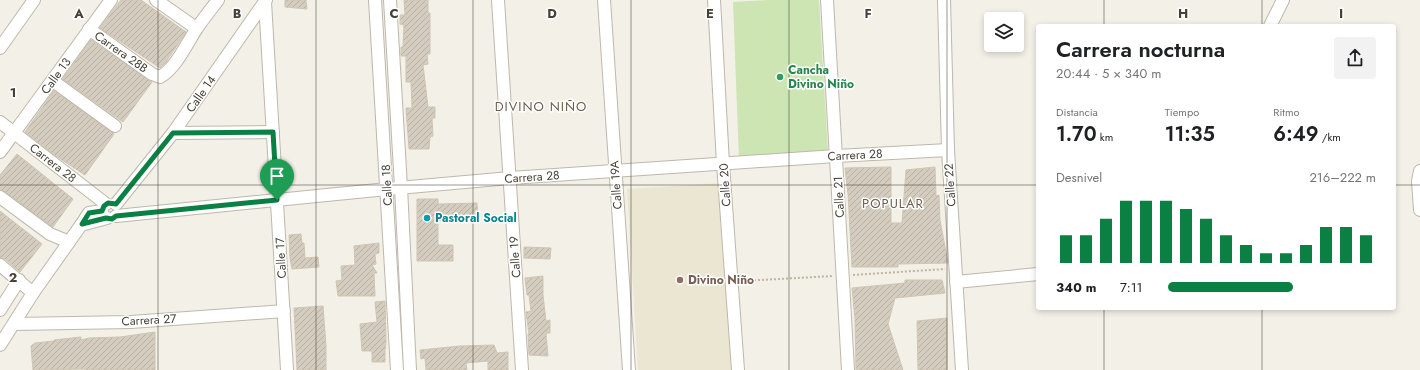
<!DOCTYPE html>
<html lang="es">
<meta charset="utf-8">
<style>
:root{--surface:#fff;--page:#f2f2f2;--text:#202124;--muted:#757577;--accent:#0b8043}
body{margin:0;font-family:Jost,sans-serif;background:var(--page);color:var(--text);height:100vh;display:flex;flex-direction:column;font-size:15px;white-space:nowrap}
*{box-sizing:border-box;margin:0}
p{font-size:13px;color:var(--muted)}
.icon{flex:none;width:22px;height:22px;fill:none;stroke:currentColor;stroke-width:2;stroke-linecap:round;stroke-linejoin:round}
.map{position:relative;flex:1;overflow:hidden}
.sheet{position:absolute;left:1036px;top:24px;width:360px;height:286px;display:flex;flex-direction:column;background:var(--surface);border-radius:4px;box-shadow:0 2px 6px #0003}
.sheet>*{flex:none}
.fabs{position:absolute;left:984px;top:12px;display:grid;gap:8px}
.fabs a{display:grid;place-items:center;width:40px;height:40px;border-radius:4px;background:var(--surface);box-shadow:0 2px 6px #0003;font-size:20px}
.pin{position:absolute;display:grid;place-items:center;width:34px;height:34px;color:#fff;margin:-41px -17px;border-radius:50% 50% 50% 0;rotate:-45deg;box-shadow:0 0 4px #0007}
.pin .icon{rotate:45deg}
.round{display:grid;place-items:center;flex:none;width:42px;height:42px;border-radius:4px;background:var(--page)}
.headline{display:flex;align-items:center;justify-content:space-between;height:68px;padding:0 20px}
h1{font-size:22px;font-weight:600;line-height:30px}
.stats{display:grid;grid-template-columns:repeat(3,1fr);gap:6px;height:68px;padding:4px 20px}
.stats div{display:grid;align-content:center}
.stats b{font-size:20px;font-weight:600}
.stats small{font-size:11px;font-weight:400}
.stats p{font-size:11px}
.chart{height:112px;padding:8px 20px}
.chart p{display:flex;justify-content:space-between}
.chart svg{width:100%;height:72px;margin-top:4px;stroke:var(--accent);stroke-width:6}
ul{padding:0 20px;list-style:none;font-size:13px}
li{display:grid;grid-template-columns:64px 48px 1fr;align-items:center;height:30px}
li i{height:10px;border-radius:5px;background:var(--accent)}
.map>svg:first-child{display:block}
</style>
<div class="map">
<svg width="1420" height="370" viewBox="0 0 1420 370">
<defs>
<pattern id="building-hatch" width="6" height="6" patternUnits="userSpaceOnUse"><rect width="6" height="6" fill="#d4ccbe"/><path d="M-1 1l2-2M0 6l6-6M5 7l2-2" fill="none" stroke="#b7b0a4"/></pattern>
</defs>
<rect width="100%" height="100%" fill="#f3f0e8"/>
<polygon fill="#ebe6d2" points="721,183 732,370 638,370 627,189"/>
<polygon fill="#cce5b2" points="768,0 819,0 828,153 739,160 733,2"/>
<g fill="url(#building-hatch)" stroke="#cfc5b1">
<polygon points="121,0 141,0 186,32 166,62 160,68 100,28"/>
<polygon points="285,0 306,0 307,9 285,7"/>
<polygon points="404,0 428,0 428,13 430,13 430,54 427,54 428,64 423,65 428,107 435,107 435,118 432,118 433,136 430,137 429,149 409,149 406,108 412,108 411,82 406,82 406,56 401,56 401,47 403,47 404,25 400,24 400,15 405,15"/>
<polygon points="91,40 152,82 123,122 63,79"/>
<polygon points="54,91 114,134 85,175 56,156 25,132"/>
<polygon points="17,154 73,199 53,227 4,191 0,189 0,175"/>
<polygon points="891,167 891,223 902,223 906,170 935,167 936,196 939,195 940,220 948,263 898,264 898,267 852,267 848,194 845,168"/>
<polygon points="417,199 438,199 438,204 477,203 478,219 438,221 438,245 453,245 453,261 417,261"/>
<polygon points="0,211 42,244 20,272 5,259 0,258"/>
<polygon points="301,234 302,243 304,243 305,258 318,257 319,267 292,269 290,258 289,235"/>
<polygon points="379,243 379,253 375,254 376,264 372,265 377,273 374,273 375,296 338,296 336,281 342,280 341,266 355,265 354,246"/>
<polygon points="524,247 551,248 550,259 524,258"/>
<polygon points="543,276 543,295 546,321 550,320 550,333 546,333 548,356 529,355 528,334 529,334 526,312 531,311 529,295 527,295 525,278"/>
<polygon points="905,280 942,280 945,293 895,298 888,324 903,370 856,370 855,319 852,288 905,283"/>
<polygon points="385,301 386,342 385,350 385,362 372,362 372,351 362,351 360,324 377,322 375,302"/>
<polygon points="323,306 326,346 326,370 297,370 294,308"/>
<polygon points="947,318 947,370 918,370 917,321"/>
<polygon points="155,332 155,370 85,370 85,369 33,370 31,346 35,343 54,341 54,340 81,337 81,340 89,338 120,337"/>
<polygon points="494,345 497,353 508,352 508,370 488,370 488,361 466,363 467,370 426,370 425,358 421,359 420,350 460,346"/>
</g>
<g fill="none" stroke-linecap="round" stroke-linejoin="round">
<defs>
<g id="minor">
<polyline points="156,0 193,26 198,26"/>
<polyline points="375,0 397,370"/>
<polyline points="390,0 401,187 410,370"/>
<polyline points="498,0 522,370"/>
<polyline points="604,0 629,370"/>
<polyline points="714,0 723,164 738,370"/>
<polyline points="827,0 848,370"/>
<polyline points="944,0 948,150 962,370"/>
<polyline points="265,2 287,370"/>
<polyline points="1270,26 1283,0"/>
<path d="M89 29 152 74 160 77C176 68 187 43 197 28 204 18 211 9 218 0"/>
<polyline points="0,48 34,0"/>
<polyline points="53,81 115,126"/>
<polyline points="0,122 106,204"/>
<polyline points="173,133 273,132"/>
<polyline points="0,152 111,0"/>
<polyline points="1420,171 1418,181 1420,210"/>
<polyline points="0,197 50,234 69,242"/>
<polyline points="116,204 173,133 266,0"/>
<polyline points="116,216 387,189 510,178 836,156 948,150"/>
<polyline points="81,225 89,213 102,211"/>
<polyline points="0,265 33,293"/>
<polyline points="956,282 1038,274"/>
<polyline points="0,310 19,280"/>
<polyline points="14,324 131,322 284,311"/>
<polyline points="0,345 33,293 81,225 107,218"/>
</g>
</defs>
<use href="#minor" stroke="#beb8ab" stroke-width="14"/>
<g stroke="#bfb59c" stroke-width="2" stroke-dasharray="2 2" stroke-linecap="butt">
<polyline points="853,275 945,269"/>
<polyline points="742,281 833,276"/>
</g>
<use href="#minor" stroke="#fff" stroke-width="12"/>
</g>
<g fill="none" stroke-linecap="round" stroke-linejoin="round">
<defs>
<polygon id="route" points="273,132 277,200 116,216 112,219 106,218 82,224 89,213 102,211 104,206 108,203 116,204 173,133"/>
</defs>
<use href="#route" stroke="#fff" stroke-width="8"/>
<use href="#route" stroke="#0b8043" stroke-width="5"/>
</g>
<path fill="none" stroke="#464137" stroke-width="1" stroke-opacity="0.55" d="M158 0V370M316 0V370M473 0V370M631 0V370M789 0V370M947 0V370M1104 0V26M1262 0V26M0 185H1038M1394 185H1420M1104 308V370M1262 308V370"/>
<circle fill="#2e9e5b" stroke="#fff" stroke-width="1.5" cx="780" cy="77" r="4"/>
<circle fill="#0f9aa8" stroke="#fff" stroke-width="1.5" cx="427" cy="218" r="4"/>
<circle fill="#8d6e63" stroke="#fff" stroke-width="1.5" cx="680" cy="280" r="4"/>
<g text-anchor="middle" stroke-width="3" stroke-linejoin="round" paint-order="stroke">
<g font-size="12" fill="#464137" stroke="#fff">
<text transform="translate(121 52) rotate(35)" y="4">Carrera 28B</text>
<text transform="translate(56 76) rotate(-54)" y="4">Calle 13</text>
<text transform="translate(201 94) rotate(-55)" y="4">Calle 14</text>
<text transform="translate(855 155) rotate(-3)" y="4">Carrera 28</text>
<text transform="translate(53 163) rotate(38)" y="4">Carrera 28</text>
<text transform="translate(532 177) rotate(-4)" y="4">Carrera 28</text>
<text transform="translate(387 185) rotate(-93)" y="4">Calle 18</text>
<text transform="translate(616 185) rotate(-94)" y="4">Calle 19A</text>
<text transform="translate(725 185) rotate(-94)" y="4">Calle 20</text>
<text transform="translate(950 185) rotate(-94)" y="4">Calle 22</text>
<text transform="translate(839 197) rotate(-93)" y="4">Calle 21</text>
<text transform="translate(515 257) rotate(-94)" y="4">Calle 19</text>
<text transform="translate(281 258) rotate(-93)" y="4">Calle 17</text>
<text transform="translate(149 320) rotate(-3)" y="4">Carrera 27</text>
</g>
<g font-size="12" font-weight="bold" fill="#27864d" stroke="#fff" text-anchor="start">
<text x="788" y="74">Cancha<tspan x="788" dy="14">Divino Niño</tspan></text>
</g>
<g font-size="12" font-weight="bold" fill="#0d838f" stroke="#fff" text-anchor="start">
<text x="435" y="222">Pastoral Social</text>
</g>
<g font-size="12" font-weight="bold" fill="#785e54" stroke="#fff" text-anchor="start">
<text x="688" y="284">Divino Niño</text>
</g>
<g font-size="13" letter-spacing="1" fill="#685f4e" stroke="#fff">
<text x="541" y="111">DIVINO NIÑO</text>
<text x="893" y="208">POPULAR</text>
</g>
</g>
<g font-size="13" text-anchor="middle" font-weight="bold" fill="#464137" stroke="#fff" stroke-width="3" stroke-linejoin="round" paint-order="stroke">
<text x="79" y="18">A</text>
<text x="237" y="18">B</text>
<text x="394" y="18">C</text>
<text x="552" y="18">D</text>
<text x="710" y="18">E</text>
<text x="868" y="18">F</text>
<text x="1183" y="18">H</text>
<text x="1341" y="18">I</text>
<text x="13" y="97">1</text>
<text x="13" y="282">2</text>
</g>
</svg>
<div class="fabs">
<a><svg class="icon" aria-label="layers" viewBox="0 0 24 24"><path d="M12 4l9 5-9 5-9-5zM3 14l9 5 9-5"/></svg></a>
</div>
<div class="pin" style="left:277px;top:200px;background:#1e9e55"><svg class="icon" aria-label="arrive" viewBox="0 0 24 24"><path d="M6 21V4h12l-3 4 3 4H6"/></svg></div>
<section class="sheet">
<div class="headline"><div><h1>Carrera nocturna</h1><p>20:44 · 5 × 340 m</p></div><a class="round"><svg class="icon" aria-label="share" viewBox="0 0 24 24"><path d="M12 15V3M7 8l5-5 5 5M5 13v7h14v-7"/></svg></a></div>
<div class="stats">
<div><p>Distancia</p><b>1.70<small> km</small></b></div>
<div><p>Tiempo</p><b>11:35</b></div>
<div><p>Ritmo</p><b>6:49<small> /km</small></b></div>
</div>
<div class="chart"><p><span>Desnivel</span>216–222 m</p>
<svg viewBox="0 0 160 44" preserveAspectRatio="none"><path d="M5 44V27M15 44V27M25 44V17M35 44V6M45 44V6M55 44V6M65 44V11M75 44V17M85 44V27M95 44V33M105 44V38M115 44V38M125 44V33M135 44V22M145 44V22M155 44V27"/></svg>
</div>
<ul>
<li><b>340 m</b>7:11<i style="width:60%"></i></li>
</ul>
</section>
</div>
